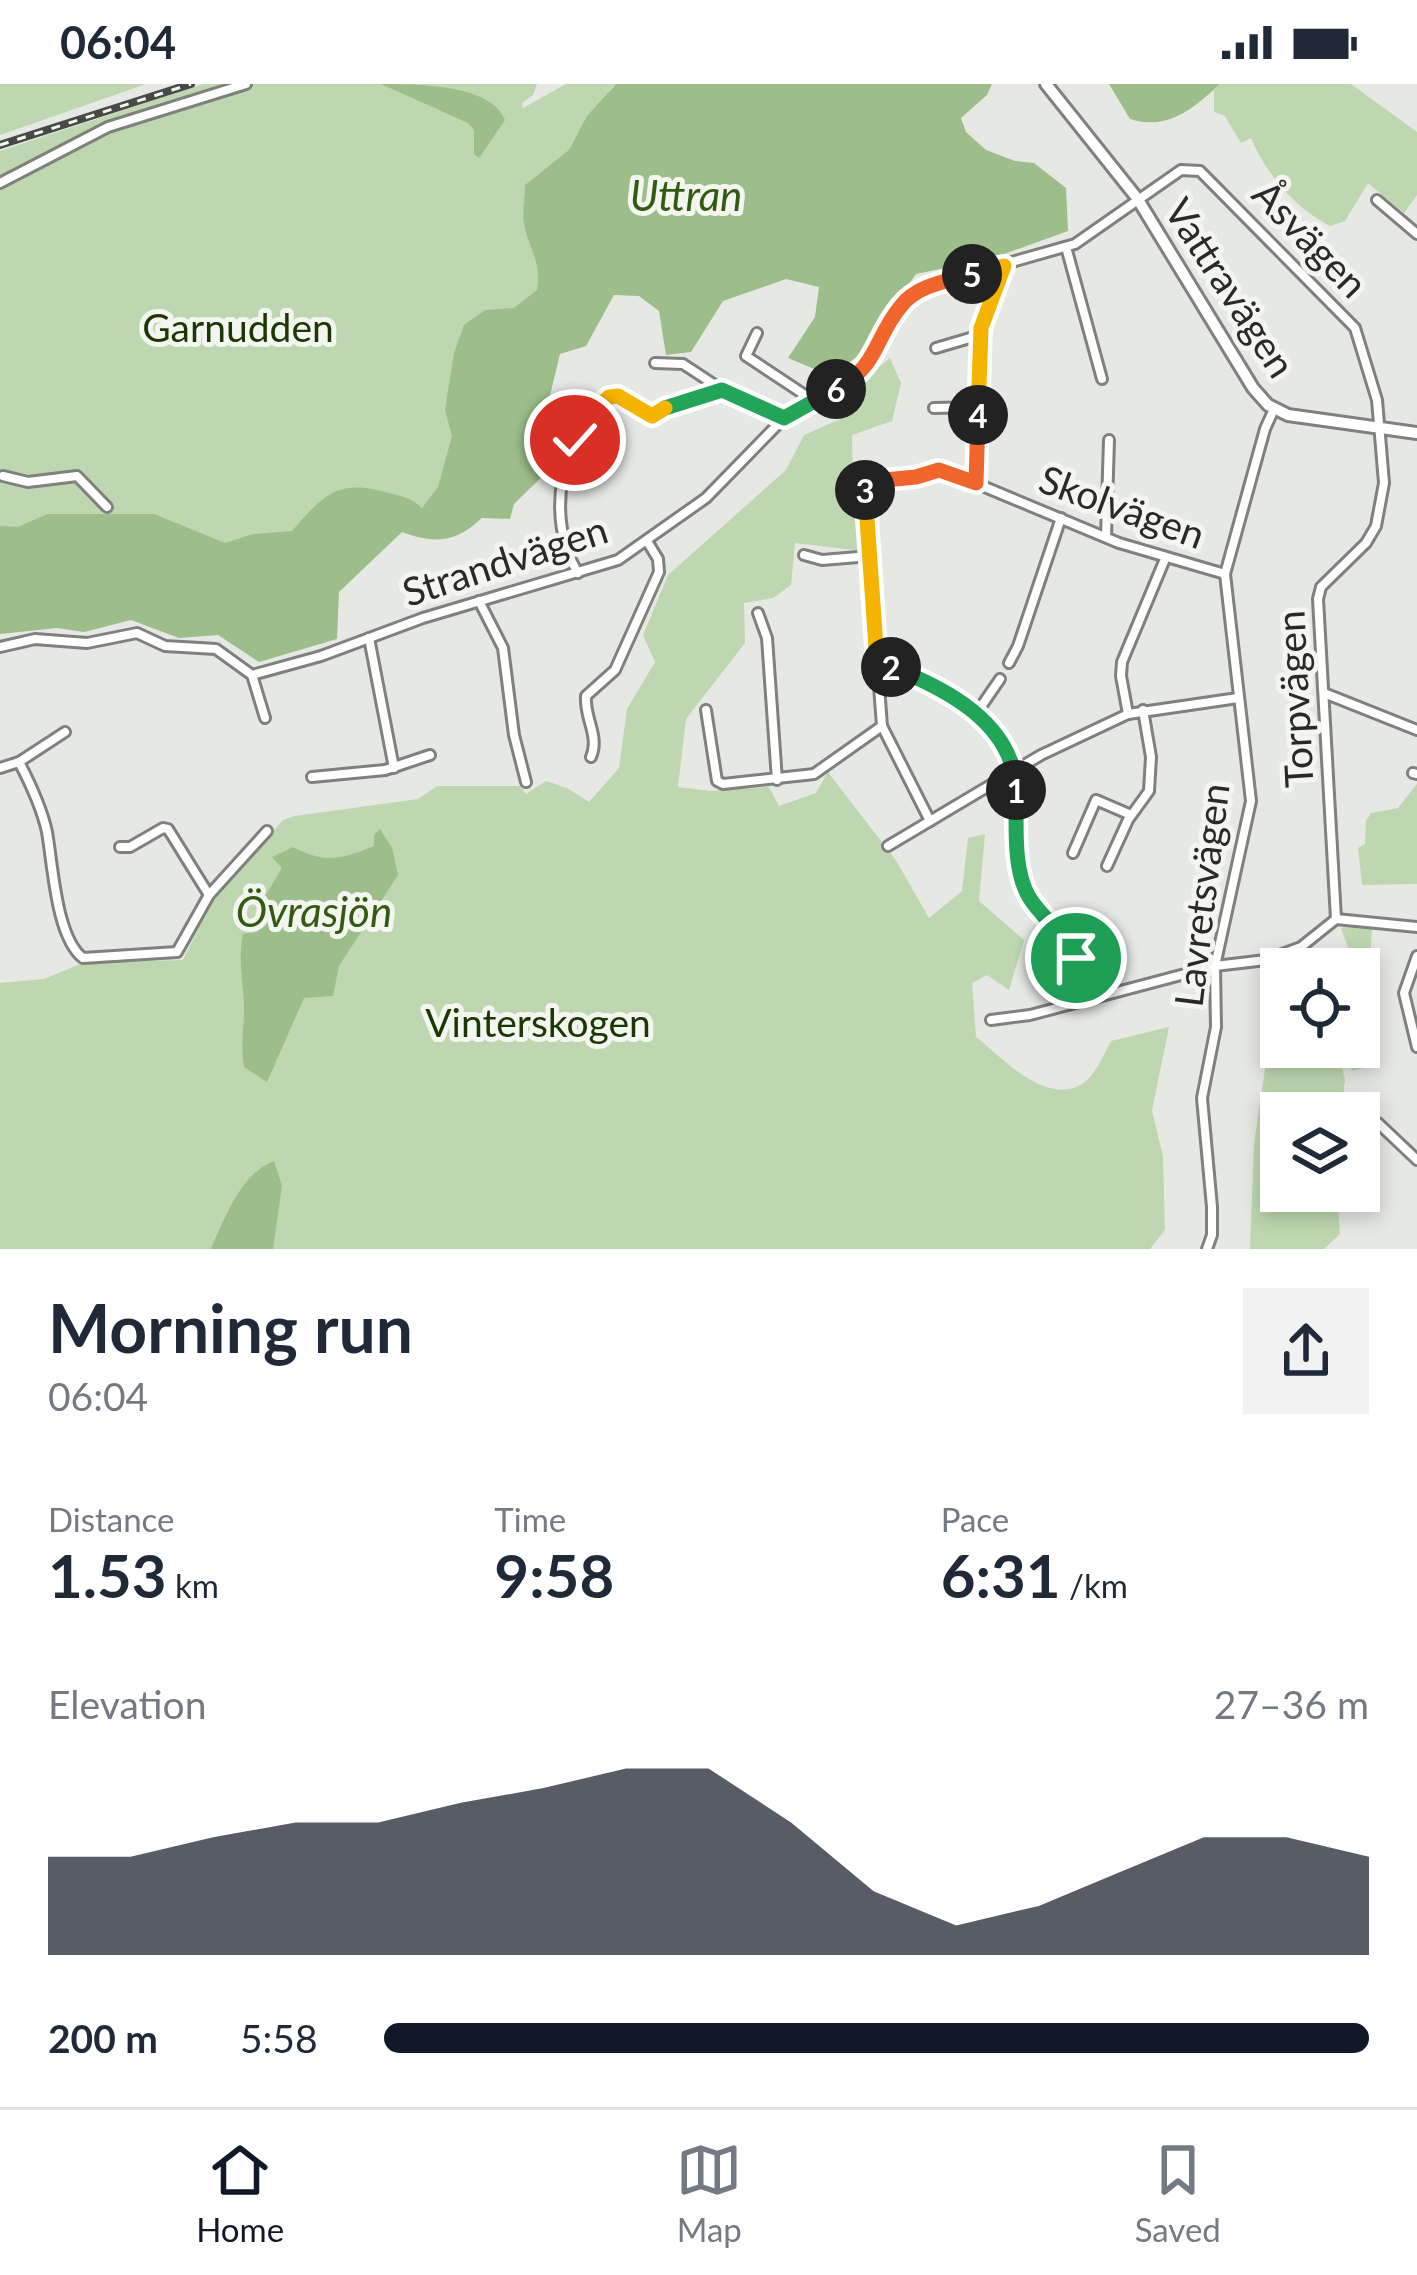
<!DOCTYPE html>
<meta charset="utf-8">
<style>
:root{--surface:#fff;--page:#f2f2f3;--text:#1f2937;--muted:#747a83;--line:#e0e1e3;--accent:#111827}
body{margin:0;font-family:Lato,sans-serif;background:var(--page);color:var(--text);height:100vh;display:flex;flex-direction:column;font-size:45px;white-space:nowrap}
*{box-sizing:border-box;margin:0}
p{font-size:39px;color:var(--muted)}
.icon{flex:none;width:66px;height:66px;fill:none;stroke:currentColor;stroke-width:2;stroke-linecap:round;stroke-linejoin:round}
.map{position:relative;height:1165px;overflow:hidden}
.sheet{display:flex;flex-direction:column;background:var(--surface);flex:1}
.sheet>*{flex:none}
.tools{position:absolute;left:1260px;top:864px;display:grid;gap:24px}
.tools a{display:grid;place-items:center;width:120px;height:120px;border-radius:0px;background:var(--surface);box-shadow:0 6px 18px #0003;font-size:60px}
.pin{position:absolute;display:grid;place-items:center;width:102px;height:102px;color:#fff;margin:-51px;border:6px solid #fff;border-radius:50%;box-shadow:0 3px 12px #0007}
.km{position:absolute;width:60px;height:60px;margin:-30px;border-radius:50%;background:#222;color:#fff;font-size:33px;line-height:60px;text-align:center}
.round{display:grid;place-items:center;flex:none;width:126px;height:126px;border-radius:0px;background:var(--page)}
.headline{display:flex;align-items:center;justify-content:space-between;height:204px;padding:0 48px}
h1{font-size:66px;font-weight:700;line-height:90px}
.figures{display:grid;grid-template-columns:repeat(3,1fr);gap:18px;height:204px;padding:12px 48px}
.figures div{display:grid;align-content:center}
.figures b{font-size:60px;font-weight:700}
.figures small{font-size:33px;font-weight:400}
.figures p{font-size:33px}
.chart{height:336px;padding:24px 48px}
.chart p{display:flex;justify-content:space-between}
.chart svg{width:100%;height:216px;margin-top:12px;fill:var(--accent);opacity:.7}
ul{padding:0 48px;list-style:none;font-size:39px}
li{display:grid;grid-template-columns:192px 144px 1fr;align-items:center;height:90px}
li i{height:30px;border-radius:15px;background:var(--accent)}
.status{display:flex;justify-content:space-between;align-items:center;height:84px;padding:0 60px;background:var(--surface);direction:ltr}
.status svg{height:33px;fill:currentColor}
.dock{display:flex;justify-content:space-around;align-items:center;height:168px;border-top:3px solid var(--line);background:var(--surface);font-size:33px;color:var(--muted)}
.dock a{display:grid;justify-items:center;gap:6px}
.dock .active{color:var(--accent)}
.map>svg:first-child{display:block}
</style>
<div class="status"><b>06:04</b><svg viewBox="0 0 49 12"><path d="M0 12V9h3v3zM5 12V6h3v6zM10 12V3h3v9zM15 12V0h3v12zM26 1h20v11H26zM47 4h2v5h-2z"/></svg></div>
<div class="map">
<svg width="1417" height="1165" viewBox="0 0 1417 1165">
<rect width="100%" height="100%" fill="#e5e8e3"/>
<g fill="#bed7b0">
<polygon points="0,0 146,0 0,51"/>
<polygon points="203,0 537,0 533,11 522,19 523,24 566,0 616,0 609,6 565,235 458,432 0,500 0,67"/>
<path d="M1220 0H1351L1417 48V111L1404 129 1368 99 1345 137 1330 142C1295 124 1266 90 1251 54L1241 59 1225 32 1214 28V6Z"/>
<path d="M890 274 901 299 892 337 852 351 853 409 863 467 795 459 791 501 773 514 744 519 745 559 686 635 678 703 710 707 769 703 779 722 816 709 828 688 897 778 929 834 962 807 968 754 985 750 979 817 1024 856 1009 906 987 891 972 899 976 953C1003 974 1047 1025 1085 998 1096 990 1104 969 1111 957L1169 943 1152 1027 1163 1072 1165 1146 1150 1165H0V899L44 895 83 879 183 876 211 819 283 736 295 732 418 715 437 702H520L526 710 546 697 567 704 589 718 619 684 627 625 655 578 643 551 668 491 786 386 804 351 847 332 845 312Z"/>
<polygon points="1417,700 1417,800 1362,801 1358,764 1365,760 1366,737 1371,729 1398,724"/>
<polygon points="1356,841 1372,843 1369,896 1372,897 1372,937 1366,939 1378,980 1352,987 1346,963 1359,963 1359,885 1347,885 1348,864 1341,844"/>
<polygon points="1281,916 1281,963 1337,963 1345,996 1341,1029 1281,1029 1281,1107 1337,1107 1340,1150 1324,1165 1250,1165 1254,1060 1275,917"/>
</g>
<g fill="#9dbe8a">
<path d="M381 0C417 0 491 0 505 36L479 74 474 70V46L468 39Z"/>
<path d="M616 0H992L987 11 961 34 966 48 986 66 1015 77 1034 79 1066 104 1068 147 990 175 916 190 859 271 831 292 788 274 815 233 819 203 786 195 723 217 691 268 666 271 659 227 639 212 614 211 586 262 560 270 547 324 551 384 514 420 510 435 482 434C455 459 435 460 402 448L339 508 337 555 259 578 218 551 179 554 131 536 84 548 57 544 0 550V442L18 443 47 430H154L225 459 253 450 292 447C324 410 338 394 389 409 402 412 413 415 422 424L438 403 452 352 445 326 454 269 464 241 485 226 514 224 537 206C542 179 529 165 524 140 522 128 525 113 525 101L569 66 587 32Z"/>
<path d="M1109 0H1220C1193 25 1167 47 1130 35Z"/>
<path d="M380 745 392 764 398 791 339 882 333 912 304 914 267 998 244 983C241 964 243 950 244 932 245 903 237 879 243 850L258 848V824L282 784 272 773 293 763C324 780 343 775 374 762V751Z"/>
<path d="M274 1077 282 1102 273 1165H211C224 1135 242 1088 274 1077Z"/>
</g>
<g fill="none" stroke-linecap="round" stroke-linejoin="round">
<defs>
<g id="street">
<polyline points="0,99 108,43 246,0"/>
<polyline points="1377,116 1417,150"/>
<polyline points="1066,163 1102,295"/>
<polyline points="757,249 746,272 814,317"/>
<polyline points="936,264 980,251"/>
<polyline points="655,279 683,280 721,305"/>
<polyline points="934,324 979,323"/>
<polyline points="3,392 28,398 77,392 107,423"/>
<polyline points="976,399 980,251 1004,183"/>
<polyline points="1106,453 1109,356"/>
<polyline points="804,471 822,476 870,472"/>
<path d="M578 489C545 436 559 352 609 312H618L652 332C715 302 720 302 784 334"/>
<polyline points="479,517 503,564 514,651 526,698"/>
<polyline points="758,529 767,554 777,696"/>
<polyline points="369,554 394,684"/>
<polyline points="0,563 35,555 87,559 137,549 165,562 216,565 252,591 321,572 423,534 618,476 706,414 784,334 856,293 871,277 900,222 912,211 941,198 1075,160 1181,86 1200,87 1355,244 1377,316 1384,399 1376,442 1366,459 1321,503 1318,515 1336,835"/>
<polyline points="878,578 956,612 991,645 1015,686 1017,765 1026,808 1067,853 1091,914"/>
<polyline points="1009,579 1018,562 1061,434"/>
<polyline points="252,591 265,634"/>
<polyline points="1324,609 1417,646"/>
<polyline points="706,626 717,697 723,700 814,690 882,642"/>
<polyline points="976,630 1000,595"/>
<polyline points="1128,630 1121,592 1122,578 1165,475"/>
<path d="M591 673C600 652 584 634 586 612L615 586 659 488 658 475 647 457"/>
<path d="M19 678C30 699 42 725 47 748 53 782 56 853 83 874L177 868 209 811 267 747"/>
<polyline points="0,684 19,678 65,648"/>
<polyline points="1413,689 1417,690"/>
<polyline points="312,693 385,686 430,671"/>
<polyline points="930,737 882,642 865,415 870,399 944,386 1119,459 1225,490"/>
<polyline points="888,762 1041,671 1128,630 1238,614"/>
<polyline points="120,763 130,763 163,744 168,745 209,811"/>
<polyline points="1073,769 1096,716 1131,731"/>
<polyline points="1107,782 1128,736 1149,707 1151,673 1143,626"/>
<polyline points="1336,835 1417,843"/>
<polyline points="1417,872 1404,909 1417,963"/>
<polyline points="991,936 1030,931 1215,882 1266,876 1301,863 1336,835"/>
<polyline points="1378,1039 1417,1076"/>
<polyline points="1207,1165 1212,1151 1212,1123 1202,1014 1216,943 1215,882 1251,717 1225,490 1265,345 1274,325"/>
</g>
<polyline id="secondary" points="1046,0 1137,114 1253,304 1268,321 1288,331 1417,349"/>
</defs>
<use href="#street" stroke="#7f817d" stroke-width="14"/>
<use href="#secondary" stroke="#7f817d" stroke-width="16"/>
<use href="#street" stroke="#fff" stroke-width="8"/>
<use href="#secondary" stroke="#fff" stroke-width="10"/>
<defs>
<polyline id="rail" points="0,61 191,0"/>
</defs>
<use href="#rail" stroke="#474946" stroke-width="8"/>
<use href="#rail" stroke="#f2f5f0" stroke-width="3" stroke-dasharray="9" stroke-linecap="butt"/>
</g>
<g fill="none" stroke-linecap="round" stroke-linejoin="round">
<defs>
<path id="split-1" d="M1016 706C1017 738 1012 784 1029 813 1043 836 1065 848 1076 874"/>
<path id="split-2" d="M891 583C945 604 1014 639 1016 706"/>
<polyline id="split-3" points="865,406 877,578 891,583"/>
<polyline id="split-4" points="865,406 874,397 916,393 939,386 976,399 978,331"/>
<polyline id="split-5" points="972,190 1004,182 981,244 978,331"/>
<path id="split-6" d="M836 305C879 282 874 254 901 222 917 201 948 197 972 190"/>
<polyline id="split-7" points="665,324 722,306 784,334 836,305"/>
<polyline id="split-8" points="575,356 590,331 609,313 618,312 652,332 665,324"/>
</defs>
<use href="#split-1" stroke="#fff" stroke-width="24"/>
<use href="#split-2" stroke="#fff" stroke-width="24"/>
<use href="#split-3" stroke="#fff" stroke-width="24"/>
<use href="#split-4" stroke="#fff" stroke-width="24"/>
<use href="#split-5" stroke="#fff" stroke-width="24"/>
<use href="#split-6" stroke="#fff" stroke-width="24"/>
<use href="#split-7" stroke="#fff" stroke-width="24"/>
<use href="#split-8" stroke="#fff" stroke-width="24"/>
<use href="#split-1" stroke="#22a559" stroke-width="15"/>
<use href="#split-2" stroke="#22a559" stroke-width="15"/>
<use href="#split-3" stroke="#f5b400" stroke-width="15"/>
<use href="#split-4" stroke="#f0652b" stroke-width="15"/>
<use href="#split-5" stroke="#f5b400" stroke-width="15"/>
<use href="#split-6" stroke="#f0652b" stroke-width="15"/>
<use href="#split-7" stroke="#22a559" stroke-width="15"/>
<use href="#split-8" stroke="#f5b400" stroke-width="15"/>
</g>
<g text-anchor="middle" stroke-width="10" stroke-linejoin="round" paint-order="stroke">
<g font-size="39" fill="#292a28" stroke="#f2f5f0">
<text transform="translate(1310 155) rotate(46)" y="14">Åsvägen</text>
<text transform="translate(1230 204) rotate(57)" y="14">Vattravägen</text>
<text transform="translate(1122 423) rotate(20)" y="14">Skolvägen</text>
<text transform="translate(505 477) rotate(-18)" y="14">Strandvägen</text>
<text transform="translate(1295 615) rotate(-93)" y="14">Torpvägen</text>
<text transform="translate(1202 811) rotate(-83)" y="14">Lavretsvägen</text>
</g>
<g font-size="39" fill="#1b3800" stroke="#f2f5f0">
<text x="238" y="258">Garnudden</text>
<text x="538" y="953">Vinterskogen</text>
</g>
<g font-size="42" font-style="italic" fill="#335a11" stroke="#f2f5f0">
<text x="686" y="127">Uttran</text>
<text x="314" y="843">Övrasjön</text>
</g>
</g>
</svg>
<div class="tools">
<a><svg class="icon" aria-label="locate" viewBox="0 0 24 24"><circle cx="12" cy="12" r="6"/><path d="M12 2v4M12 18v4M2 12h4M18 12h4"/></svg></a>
<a><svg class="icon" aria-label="layers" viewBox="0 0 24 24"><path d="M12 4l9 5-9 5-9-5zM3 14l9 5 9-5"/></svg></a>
</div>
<div class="pin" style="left:1076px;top:874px;background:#1e9e55"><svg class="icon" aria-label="arrive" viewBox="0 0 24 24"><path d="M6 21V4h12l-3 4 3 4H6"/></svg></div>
<div class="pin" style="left:575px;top:356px;background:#d93025"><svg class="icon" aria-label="check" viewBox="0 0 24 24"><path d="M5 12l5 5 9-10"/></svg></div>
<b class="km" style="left:1016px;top:706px">1</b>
<b class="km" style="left:891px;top:583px">2</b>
<b class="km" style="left:865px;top:406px">3</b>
<b class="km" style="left:978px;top:331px">4</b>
<b class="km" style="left:972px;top:190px">5</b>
<b class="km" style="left:836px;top:305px">6</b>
</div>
<section class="sheet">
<div class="headline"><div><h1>Morning run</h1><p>06:04</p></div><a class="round"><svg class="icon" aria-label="share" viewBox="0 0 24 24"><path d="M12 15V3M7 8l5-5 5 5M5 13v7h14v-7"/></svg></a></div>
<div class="figures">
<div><p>Distance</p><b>1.53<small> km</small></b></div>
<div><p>Time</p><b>9:58</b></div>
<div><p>Pace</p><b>6:31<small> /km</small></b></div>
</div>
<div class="chart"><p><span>Elevation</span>27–36 m</p>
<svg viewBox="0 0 160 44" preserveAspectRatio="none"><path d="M0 44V24L10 24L20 20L30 17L40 17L50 13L60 10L70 6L80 6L90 17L100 31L110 38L120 34L130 27L140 20L150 20L160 24V44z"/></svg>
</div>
<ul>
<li><b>200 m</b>5:58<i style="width:100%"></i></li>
</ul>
</section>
<nav class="dock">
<a class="active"><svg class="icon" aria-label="home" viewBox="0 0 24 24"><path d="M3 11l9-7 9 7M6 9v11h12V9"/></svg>Home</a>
<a><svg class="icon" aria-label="map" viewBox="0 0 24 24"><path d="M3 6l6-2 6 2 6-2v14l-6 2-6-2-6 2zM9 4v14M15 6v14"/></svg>Map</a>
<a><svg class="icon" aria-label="saved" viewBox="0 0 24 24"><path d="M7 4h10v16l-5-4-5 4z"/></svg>Saved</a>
</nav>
